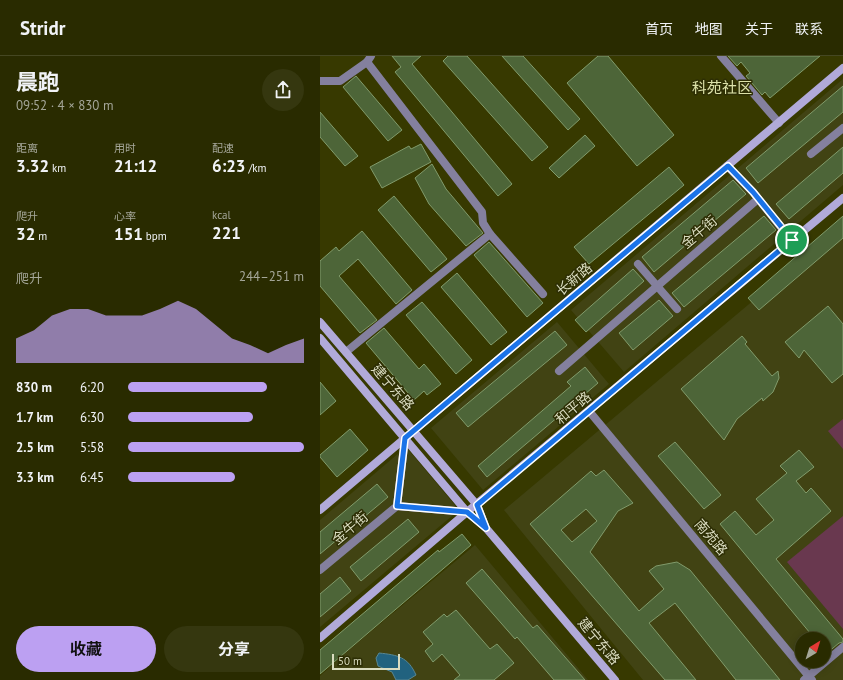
<!DOCTYPE html>
<html lang="zh">
<meta charset="utf-8">
<style>
:root{--surface:#292b00;--page:#35370f;--text:#f1f3f6;--muted:#a5a799;--line:#454722;--accent:#bca0f2}
body{margin:0;font-family:"PT Sans","Noto Sans SC",sans-serif;background:var(--page);color:var(--text);height:100vh;display:flex;flex-direction:column;font-size:15px;white-space:nowrap}
*{box-sizing:border-box;margin:0}
p{font-size:13px;color:var(--muted)}
.icon{flex:none;width:22px;height:22px;fill:none;stroke:currentColor;stroke-width:2;stroke-linecap:round;stroke-linejoin:round}
.map{position:relative;flex:1;overflow:hidden}
.side{display:flex;flex-direction:column;background:var(--surface);width:320px}
.side>*{flex:none}
.needle{width:26px;rotate:38deg}
.tools{position:absolute;left:475px;top:576px;display:grid;gap:8px}
.tools a{display:grid;place-items:center;width:36px;height:36px;border-radius:50%;background:var(--surface);box-shadow:0 2px 10px #0003,0 0 0 1px var(--line);font-size:20px}
.scale{position:absolute;left:12px;bottom:10px;width:68px;box-sizing:border-box;padding-left:4px;border:2px solid #dadcc0;border-top:0;font-size:11px;line-height:14px;white-space:nowrap;color:#dadcc0;-webkit-text-stroke:3px #2d2e04;paint-order:stroke}
.pin{position:absolute;display:grid;place-items:center;width:34px;height:34px;color:#fff;margin:-17px;border:2px solid #fff;border-radius:50%;box-shadow:0 1px 4px #0007}
.round{display:grid;place-items:center;flex:none;width:42px;height:42px;border-radius:21px;background:var(--page)}
.summary{display:flex;align-items:center;justify-content:space-between;height:68px;padding:0 16px}
h1{font-size:22px;font-weight:700;line-height:30px}
.figures{display:grid;grid-template-columns:repeat(3,1fr);gap:6px;height:68px;padding:4px 16px}
.figures div{display:grid;align-content:center}
.figures b{font-size:17px;font-weight:700}
.figures small{font-size:11px;font-weight:400}
.figures p{font-size:11px}
.chart{height:112px;padding:8px 16px}
.chart p{display:flex;justify-content:space-between}
.chart svg{width:100%;height:72px;margin-top:4px;fill:var(--accent);opacity:.7}
.action{display:flex;gap:8px;margin-top:auto;padding:8px 16px}
.action a{flex:1;height:46px;border-radius:24px;background:var(--accent);color:#111;font-size:16px;font-weight:700;line-height:46px;text-align:center}
.action a+a{background:var(--page);color:var(--text)}
ul{padding:0 16px;list-style:none;font-size:13px}
li{display:grid;grid-template-columns:64px 48px 1fr;align-items:center;height:30px}
li i{height:10px;border-radius:5px;background:var(--accent)}
header{display:flex;align-items:center;gap:24px;box-sizing:border-box;height:56px;padding:0 20px;background:var(--surface);border-bottom:1px solid var(--line)}
header strong{font-size:19px}
nav{display:flex;gap:22px;margin-inline-start:auto;font-size:14px}
main{display:flex;flex:1;min-height:0}
.map>svg:first-child{display:block}
</style>
<header>
<strong>Stridr</strong>
<nav><a>首页</a><a>地图</a><a>关于</a><a>联系</a></nav>
</header>
<main>
<section class="side">
<div class="summary"><div><h1>晨跑</h1><p>09:52 · 4 × 830 m</p></div><a class="round"><svg class="icon" aria-label="share" viewBox="0 0 24 24"><path d="M12 15V3M7 8l5-5 5 5M5 13v7h14v-7"/></svg></a></div>
<div class="figures">
<div><p>距离</p><b>3.32<small> km</small></b></div>
<div><p>用时</p><b>21:12</b></div>
<div><p>配速</p><b>6:23<small> /km</small></b></div>
</div>
<div class="figures">
<div><p>爬升</p><b>32<small> m</small></b></div>
<div><p>心率</p><b>151<small> bpm</small></b></div>
<div><p>kcal</p><b>221</b></div>
</div>
<div class="chart"><p><span>爬升</span>244–251 m</p>
<svg viewBox="0 0 160 44" preserveAspectRatio="none"><path d="M0 44V29L10 24L20 15L30 11L40 11L50 15L60 15L70 15L80 11L90 6L100 11L110 20L120 29L130 33L140 38L150 33L160 29V44z"/></svg>
</div>
<ul>
<li><b>830 m</b>6:20<i style="width:79%"></i></li>
<li><b>1.7 km</b>6:30<i style="width:71%"></i></li>
<li><b>2.5 km</b>5:58<i style="width:100%"></i></li>
<li><b>3.3 km</b>6:45<i style="width:61%"></i></li>
</ul>
<div class="action"><a>收藏</a><a>分享</a></div>
</section>
<div class="map">
<svg width="523" height="624" viewBox="0 0 523 624">
<rect width="100%" height="100%" fill="#373900"/>
<g fill="#414313" fill-rule="evenodd">
<polygon points="523,23 523,129 304,316 251,254"/>
<path d="M523 169V624H323L184 454ZM482 583H504V605H482Z"/>
<polygon points="237,266 289,328 163,434 111,372"/>
<polygon points="86,391 139,454 0,571 0,464"/>
<polygon points="155,489 268,624 0,624 0,620 31,592"/>
</g>
<g fill="#69384f">
<polygon points="523,363 523,393 508,375"/>
<polygon points="523,460 523,573 467,506"/>
</g>
<path fill="#21627f" stroke="#588792" d="M59 597C78 599 88 601 96 619L88 624H76L72 616 58 610 56 602Z"/>
<g fill="#4d6538" stroke="#819b6b" fill-rule="evenodd">
<polygon points="72,0 101,0 92,8 192,128 178,140 75,16 81,11"/>
<polygon points="128,0 147,0 228,91 212,105 123,5"/>
<polygon points="182,0 203,0 260,63 248,74"/>
<polygon points="278,0 288,0 354,79 317,110 247,27"/>
<polygon points="408,0 500,0 450,42 445,36 442,39 426,20 430,17 421,6 417,10"/>
<polygon points="36,20 82,74 68,85 23,31"/>
<polygon points="523,30 523,56 438,127 426,112"/>
<polygon points="0,56 38,100 25,110 0,81"/>
<polygon points="265,79 275,90 239,122 229,112"/>
<polygon points="101,88 111,106 62,132 50,111 89,90 91,93"/>
<polygon points="523,91 523,117 469,163 456,148"/>
<polygon points="112,108 126,133 163,177 146,190 109,148 95,122"/>
<polygon points="349,111 364,129 269,208 254,191"/>
<polygon points="413,124 426,138 334,216 322,201"/>
<polygon points="74,140 127,203 111,216 58,154"/>
<polygon points="444,160 456,174 364,251 352,237"/>
<polygon points="523,160 523,182 439,254 428,242"/>
<polygon points="42,175 92,234 76,248 38,203 19,220 57,264 40,277 0,230 0,205 16,191 19,195"/>
<polygon points="169,186 223,247 207,261 154,199"/>
<polygon points="313,213 324,225 266,276 255,264"/>
<polygon points="137,217 187,276 171,289 121,231"/>
<polygon points="339,244 353,260 313,294 299,277"/>
<polygon points="102,246 152,304 136,318 86,259"/>
<polygon points="508,250 523,268 523,318 512,327 484,294 479,302 465,286"/>
<polygon points="64,272 99,313 104,308 121,328 107,339 104,335 94,344 46,287"/>
<polygon points="235,275 247,289 148,371 136,357"/>
<polygon points="422,280 427,286 425,288 452,320 458,315 459,322 453,336 443,345 442,342 417,363 404,384 361,333"/>
<polygon points="265,311 278,327 167,421 158,410 251,330 247,326"/>
<polygon points="0,326 16,345 0,359"/>
<polygon points="30,373 48,394 17,421 0,401 0,399"/>
<polygon points="355,386 401,439 384,453 338,400"/>
<polygon points="479,394 494,411 476,425 486,437 491,432 511,455 456,503 523,583 523,586 519,587 507,597 504,593 504,583 495,583 400,468 415,455 436,479 454,464 436,443 467,417 460,410"/>
<path d="M284 414 313 447 298 455 270 496 319 555 344 533 329 515 336 510 357 506 370 514 460 624H416L355 547 329 567 376 624H345L210 468 271 415 276 420ZM266 453 277 465 252 486 241 474Z"/>
<polygon points="57,428 68,441 0,498 0,476"/>
<polygon points="88,463 99,476 41,525 30,511"/>
<polygon points="142,478 151,489 0,618 0,594 118,494 119,496"/>
<polygon points="162,513 213,572 217,569 265,624 234,624 197,581 195,583 146,527"/>
<polygon points="20,521 31,535 0,561 0,538"/>
<polygon points="136,554 170,593 177,588 194,607 174,624 134,624 140,619 122,598 113,606 105,595 113,588 103,576 124,558 127,561"/>
</g>
<g fill="none" stroke-linecap="round" stroke-linejoin="round">
<g stroke="#84809e" stroke-width="8">
<polyline points="401,0 459,67"/>
<polyline points="0,25 20,25 47,6 51,0"/>
<polyline points="491,98 523,72"/>
<polyline points="407,110 433,136 472,185"/>
<polyline points="170,178 223,238"/>
<polyline points="318,208 357,253"/>
<polyline points="26,296 170,178 163,167 162,156 47,6"/>
<polyline points="239,315 438,143"/>
<polyline points="269,355 492,624"/>
<polyline points="77,450 147,456"/>
<polyline points="0,514 77,450 85,382"/>
<polyline points="484,624 523,591"/>
</g>
<g stroke="#b1aad9" stroke-width="8">
<polyline points="0,266 157,449 165,470"/>
<polyline points="0,282 147,456 166,472 295,624"/>
<polyline points="0,454 523,12"/>
<polyline points="0,582 147,456 523,142"/>
</g>
</g>
<g fill="none" stroke-linecap="round" stroke-linejoin="round">
<defs>
<polygon id="route" points="408,110 433,136 472,184 157,449 166,472 147,456 77,450 85,382"/>
</defs>
<use href="#route" stroke="#fff" stroke-width="8"/>
<use href="#route" stroke="#1a73e8" stroke-width="5"/>
</g>
<g text-anchor="middle" stroke-width="3" stroke-linejoin="round" paint-order="stroke">
<g font-size="14" fill="#dadcc0" stroke="#2d2e04">
<text transform="translate(379 176) rotate(-40)" y="5">金牛街</text>
<text transform="translate(254 223) rotate(-40)" y="5">长新路</text>
<text transform="translate(73 331) rotate(49)" y="5">建宁东路</text>
<text transform="translate(253 352) rotate(-40)" y="5">和平路</text>
<text transform="translate(30 472) rotate(-40)" y="5">金牛街</text>
<text transform="translate(391 481) rotate(50)" y="5">南苑路</text>
<text transform="translate(279 585) rotate(50)" y="5">建宁东路</text>
</g>
<g font-size="15" fill="#dce1a8" stroke="#2d2e04">
<text x="402" y="37">科苑社区</text>
</g>
</g>
</svg>
<div class="tools">
<a><svg class="needle" viewBox="-14 -14 28 28"><path d="M0-13l5 13h-10z" fill="#e53935"/><path d="M0 13l5-13h-10z" fill="#a5a799"/></svg></a>
</div>
<div class="scale">50 m</div>
<div class="pin" style="left:472px;top:184px;background:#1e9e55"><svg class="icon" aria-label="arrive" viewBox="0 0 24 24"><path d="M6 21V4h12l-3 4 3 4H6"/></svg></div>
</div>
</main>
